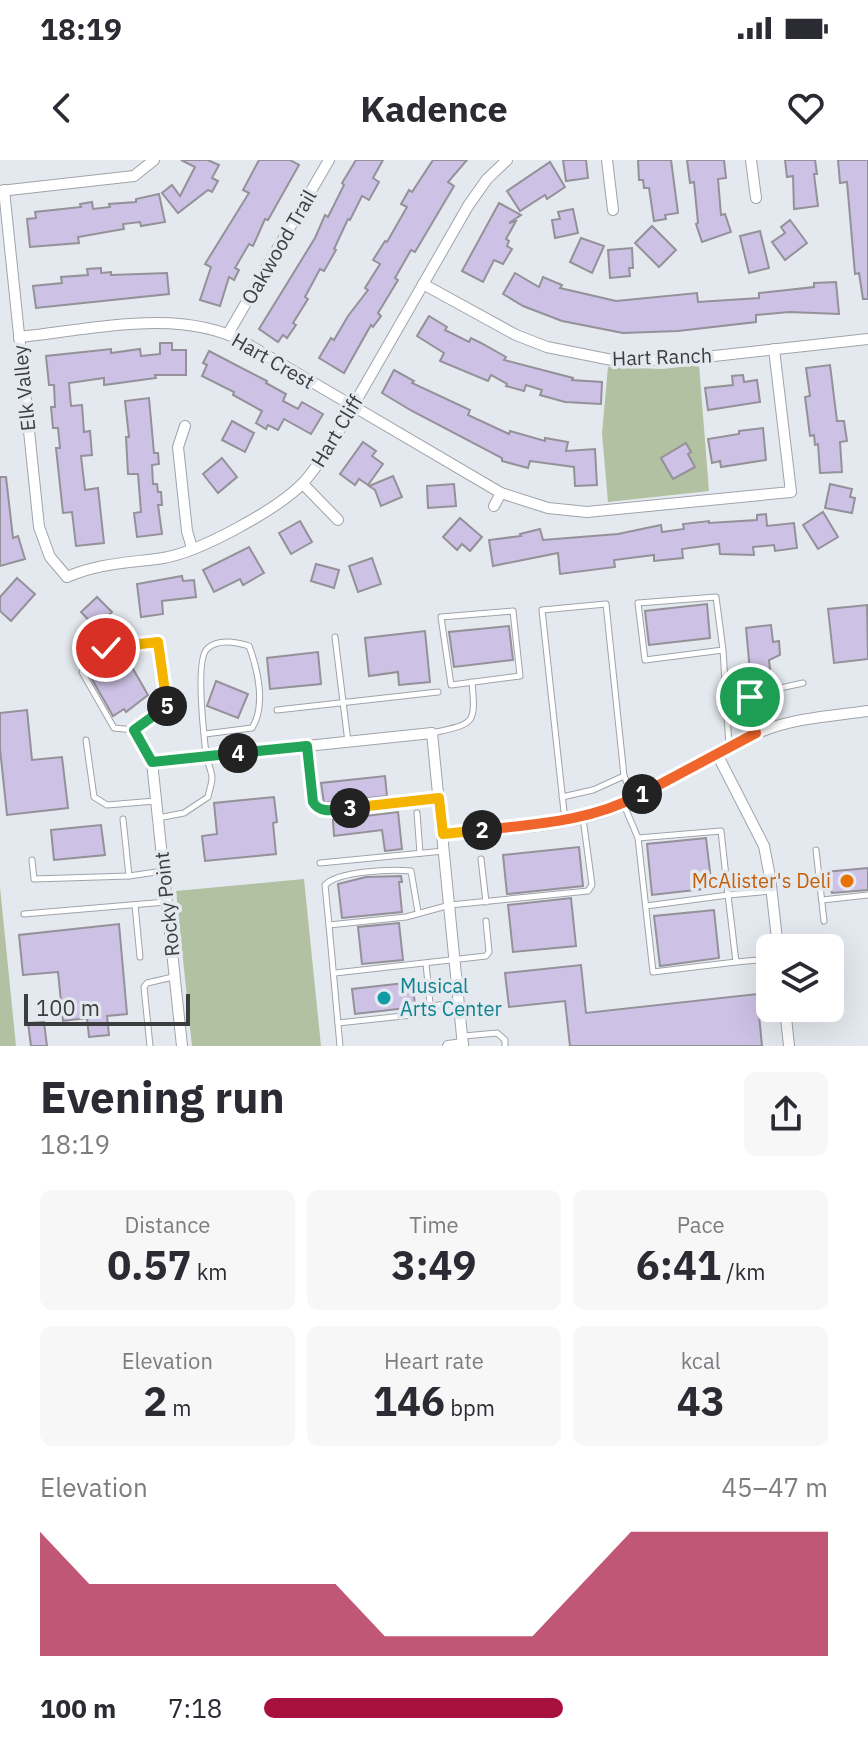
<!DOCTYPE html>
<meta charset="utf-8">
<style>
:root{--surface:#fff;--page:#f7f7f7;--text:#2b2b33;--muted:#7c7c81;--accent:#a8113d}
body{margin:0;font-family:"IBM Plex Sans",sans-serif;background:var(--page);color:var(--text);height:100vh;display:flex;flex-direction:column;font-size:30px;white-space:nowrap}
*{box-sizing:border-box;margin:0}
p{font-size:26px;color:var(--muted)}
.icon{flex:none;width:44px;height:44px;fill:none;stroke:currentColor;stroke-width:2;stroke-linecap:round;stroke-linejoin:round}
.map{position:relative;height:886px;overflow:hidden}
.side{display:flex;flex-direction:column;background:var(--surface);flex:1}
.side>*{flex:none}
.tools{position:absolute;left:756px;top:774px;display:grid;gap:16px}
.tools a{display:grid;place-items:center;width:88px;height:88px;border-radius:12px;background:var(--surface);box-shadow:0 8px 32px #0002;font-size:40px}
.scale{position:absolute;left:24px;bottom:20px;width:166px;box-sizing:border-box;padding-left:8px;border:4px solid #3b3d3f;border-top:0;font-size:22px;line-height:28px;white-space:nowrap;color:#3b3d3f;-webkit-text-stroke:6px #e4e9ef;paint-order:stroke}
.pin{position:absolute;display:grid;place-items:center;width:68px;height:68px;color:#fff;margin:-34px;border:4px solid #fff;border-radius:50%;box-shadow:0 2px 8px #0007}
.km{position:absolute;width:40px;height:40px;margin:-20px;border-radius:50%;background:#222;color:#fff;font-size:22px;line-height:40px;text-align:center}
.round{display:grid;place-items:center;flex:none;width:84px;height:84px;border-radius:12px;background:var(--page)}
.head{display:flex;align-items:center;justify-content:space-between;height:136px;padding:0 40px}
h1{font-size:44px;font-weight:800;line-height:60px}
.stats{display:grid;grid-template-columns:repeat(3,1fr);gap:12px;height:136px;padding:8px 40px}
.stats div{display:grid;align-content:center;border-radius:12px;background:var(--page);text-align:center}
.stats b{font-size:40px;font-weight:800}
.stats small{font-size:22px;font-weight:400}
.stats p{font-size:22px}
.chart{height:224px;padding:16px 40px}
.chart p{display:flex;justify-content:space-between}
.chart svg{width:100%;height:144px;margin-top:8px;fill:var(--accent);opacity:.7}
ul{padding:0 40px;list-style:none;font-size:26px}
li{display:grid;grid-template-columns:128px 96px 1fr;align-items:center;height:60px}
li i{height:20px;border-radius:10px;background:var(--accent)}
.status{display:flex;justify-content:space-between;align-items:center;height:56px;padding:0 40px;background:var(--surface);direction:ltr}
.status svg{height:22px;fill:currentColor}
header{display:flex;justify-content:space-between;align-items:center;height:104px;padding:0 40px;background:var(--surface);font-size:36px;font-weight:800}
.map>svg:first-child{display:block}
</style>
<div class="status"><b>18:19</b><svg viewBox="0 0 49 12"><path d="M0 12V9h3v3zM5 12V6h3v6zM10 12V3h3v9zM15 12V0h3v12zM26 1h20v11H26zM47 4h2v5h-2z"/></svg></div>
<header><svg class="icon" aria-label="back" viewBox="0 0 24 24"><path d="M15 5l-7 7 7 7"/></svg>Kadence<svg class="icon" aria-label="heart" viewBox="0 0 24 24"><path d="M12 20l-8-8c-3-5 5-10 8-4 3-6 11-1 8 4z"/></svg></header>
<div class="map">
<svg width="868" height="886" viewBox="0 0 868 886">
<rect width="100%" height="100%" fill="#e4e9ef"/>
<g fill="#b1c1a2">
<polygon points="699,205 709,331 608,342 602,273 608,207 662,209"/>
<polygon points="304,719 321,886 192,886 176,731"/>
<polygon points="0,727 16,886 0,886"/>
</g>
<g fill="#cdc1e5" stroke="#949198" stroke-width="2">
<polygon points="181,0 208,0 219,5 212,18 218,21 212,32 208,30 178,53 162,33 172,25 180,36 195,7"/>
<polygon points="259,0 290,0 299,5 268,60 265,59 253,86 249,84 235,108 239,110 234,120 229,117 220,146 200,140 211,107 205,104 249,33 243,30"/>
<polygon points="356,0 383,0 373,18 379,22 369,40 362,36 350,60 348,59 334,89 336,90 324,111 320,109 305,137 308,139 293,163 296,165 287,178 283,175 278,182 259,169 315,78 325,55 328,57 344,25 342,23"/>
<polygon points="433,0 467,0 448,22 454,26 415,92 411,90 395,118 398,120 378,153 381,156 373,167 371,165 344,213 319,198 331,178 334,180 348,156 368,130 365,128 380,104 373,100 385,81 387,82 407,47 401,44 409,30 412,32"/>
<polygon points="563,0 586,0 588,18 566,21"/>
<polygon points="638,0 671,0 678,53 665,55 666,59 654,61 649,28 644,28 643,20 639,20"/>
<polygon points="687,0 724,0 726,18 718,19 721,55 725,54 731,72 702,82 696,64 698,63 694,22 690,23"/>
<polygon points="785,0 815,0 817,14 814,14 818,46 794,49 793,16 787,17"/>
<polygon points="838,0 868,0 868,139 863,139 859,113 855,114 847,22 840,23"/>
<polygon points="550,2 565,27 547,39 545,35 520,51 507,31"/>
<polygon points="159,34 165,62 141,66 140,62 123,64 124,69 78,77 79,83 30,87 27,59 36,58 35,52 81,47 80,44 92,42 93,49 110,47 109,44 136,42 136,39"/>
<polygon points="499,43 521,55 509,63 516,61 506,79 509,81 507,86 512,89 503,104 494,100 483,122 462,111"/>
<polygon points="573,49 578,73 555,78 552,60 560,59 558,52"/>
<polygon points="790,60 807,83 785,100 772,82 785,73 781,67"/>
<polygon points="652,66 676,90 659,107 635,83"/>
<polygon points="760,71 769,108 749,113 740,76"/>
<polygon points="581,78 604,86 592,113 570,102"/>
<polygon points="632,88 633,108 629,108 630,116 610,118 608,90"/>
<polygon points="101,108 101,113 111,112 111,115 167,113 169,134 36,148 33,126 62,123 61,117 88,115 87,109"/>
<polygon points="515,113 539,127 543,117 562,125 560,128 616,141 697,133 698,142 759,138 759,133 814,127 814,123 836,122 839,154 789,152 756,155 756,162 678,171 623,173 562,161 523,146 503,134"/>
<polygon points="429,156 447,167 445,170 469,182 471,178 481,183 506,197 504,200 573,218 572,220 602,222 601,244 565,242 540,235 542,230 526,225 524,231 506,226 507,224 491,215 488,221 440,201 444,193 417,176"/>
<polygon points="160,183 172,183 172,190 186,190 186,215 155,215 156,218 104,225 104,218 69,223 71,246 82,245 84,272 90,271 92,295 81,296 85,330 98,328 104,383 76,386 72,352 63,353 56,288 60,288 58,268 53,268 51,247 55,247 54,225 49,225 46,196 111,189 111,193 140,189 141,196 160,194"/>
<polygon points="209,191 267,221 266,223 286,234 283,241 298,249 302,242 323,254 311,274 284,259 278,270 268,265 266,269 256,263 262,251 233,235 234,232 202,216 207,205 203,203"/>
<polygon points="830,205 837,261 844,261 847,281 840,282 842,312 820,313 818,284 815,285 814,275 810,276 805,237 810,236 806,208"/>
<polygon points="394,210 414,221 412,223 470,250 468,255 509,274 510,271 545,281 545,278 568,282 566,291 595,289 597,325 575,326 574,307 530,301 528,308 502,301 502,298 412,251 382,233"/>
<polygon points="743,215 744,222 757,220 760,242 708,250 705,228 733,225 732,216"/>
<polygon points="149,238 154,293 158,293 159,304 152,305 153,324 157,324 158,332 161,332 162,345 158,345 162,374 137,377 134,353 141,352 138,314 128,314 126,277 129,277 125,241"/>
<polygon points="232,261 254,273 245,292 222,280"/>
<polygon points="763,268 766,300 721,307 720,301 712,303 708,279 739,274 739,271"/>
<polygon points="363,282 376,291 372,296 383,304 368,325 359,319 355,325 340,314"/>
<polygon points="686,283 691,292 688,294 695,307 673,319 661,298"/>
<polygon points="222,298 237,317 218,333 203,314"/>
<polygon points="393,316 402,337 381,346 375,330 369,326"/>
<polygon points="0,317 6,317 13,378 18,376 25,399 0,406"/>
<polygon points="454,324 456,346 428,348 427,326"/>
<polygon points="830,324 852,329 850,337 855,338 852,353 825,348"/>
<polygon points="823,352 838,377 818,389 803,365"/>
<polygon points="766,354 767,366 794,363 797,388 775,391 774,385 753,387 754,395 720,394 719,384 682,389 683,398 654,401 654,395 614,400 615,407 560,414 558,393 493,406 489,380 521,376 520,374 540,369 543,380 618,374 661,365 662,372 684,369 683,364 709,361 709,363 757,360 757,355"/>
<polygon points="460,358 482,377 470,391 462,384 457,390 443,377"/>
<polygon points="300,361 312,382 291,394 279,373"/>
<polygon points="249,387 264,413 243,425 240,419 214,432 203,410"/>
<polygon points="372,398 381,424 358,432 349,406"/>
<polygon points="316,404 339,410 334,428 311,421"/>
<polygon points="182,416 183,421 194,420 196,437 162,441 163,454 141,457 137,424"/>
<polygon points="17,418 35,434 11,461 0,451 0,437"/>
<polygon points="97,437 112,452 96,468 81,452"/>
<polygon points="707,444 710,478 649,485 645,451"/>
<polygon points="867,445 868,499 834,503 828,449"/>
<polygon points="771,465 773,482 779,481 780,495 769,500 770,509 750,511 746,468"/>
<polygon points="509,466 513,500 454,507 449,472"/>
<polygon points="425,471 430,522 399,525 398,512 369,516 365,478"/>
<polygon points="318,492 321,524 270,529 267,498"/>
<polygon points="124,493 148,535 126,552 124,549 113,556 89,514"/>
<polygon points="216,521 248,534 238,558 207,546"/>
<polygon points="27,550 32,600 62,597 68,648 7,655 0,589 0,553"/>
<polygon points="385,616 387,636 324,643 321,623"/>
<polygon points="274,637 277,662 273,663 276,694 205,701 202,676 217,674 214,643"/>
<polygon points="398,652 402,689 385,691 382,670 334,676 333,660"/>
<polygon points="101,665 105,695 54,700 51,670"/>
<polygon points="706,678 712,728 652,735 647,684"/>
<polygon points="579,687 583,726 507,734 503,695"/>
<polygon points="868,708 868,730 832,733 831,730 827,730 825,712"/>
<polygon points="401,716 402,722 399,722 402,752 342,758 338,724 366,717"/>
<polygon points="571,738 576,786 513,792 508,745"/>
<polygon points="714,750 719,798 660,806 654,756"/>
<polygon points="399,763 403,800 362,804 358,767"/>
<polygon points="119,764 127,854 107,856 109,875 89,877 87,858 63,861 58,812 23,815 19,775"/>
<polygon points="581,805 586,853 757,834 762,886 570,886 565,841 509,847 505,813"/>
<polygon points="413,822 415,847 355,854 352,829"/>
<polygon points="44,862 47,886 31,886 28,863"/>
</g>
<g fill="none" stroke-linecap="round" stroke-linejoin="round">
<defs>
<g id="lane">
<polygon points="513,451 520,516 451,525 441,457"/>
<polyline points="335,477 348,582"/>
<polyline points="723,490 716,437 638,443 645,500 723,490 729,586"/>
<polyline points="277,550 438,532"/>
<polyline points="134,570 167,547 158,482 106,488 82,512 114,568 134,570 152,601"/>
<path d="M756 572C753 560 745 545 753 534L803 523"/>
<path d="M433 573C474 563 476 566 472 522"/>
<polyline points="86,580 94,637 107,645 155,641"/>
<polyline points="307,587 313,642 321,650 439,638"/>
<polyline points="562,637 593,630 624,616"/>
<polyline points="624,645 638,678 721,671 728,735 771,731"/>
<polyline points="417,653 420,693"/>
<path d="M158 658 184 653 208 637C209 631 212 624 212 618 212 611 207 602 206 594 204 576 195 500 207 489 218 478 236 482 249 486 258 510 266 546 252 568L205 574"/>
<polyline points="123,659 129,716"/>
<polyline points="565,661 542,450 606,444 624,616 634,638"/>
<polyline points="638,678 653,812 736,802 728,735 646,746"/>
<polyline points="816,690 824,761"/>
<polyline points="481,699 486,742"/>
<polyline points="32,700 34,719 129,716 163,711"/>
<polyline points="320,703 444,691"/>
<polyline points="822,740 868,735"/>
<polyline points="135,745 140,797"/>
<path d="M418 752 411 711C392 709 338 711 325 725L329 765 406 757 450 745 588 731 592 725 583 658"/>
<polyline points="24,754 166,742"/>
<polyline points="329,765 340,886"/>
<polyline points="736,802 770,799"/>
<polyline points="335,813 486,796 489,792 486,761"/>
<polyline points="430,846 457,843"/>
<polyline points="338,863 431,853 426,804"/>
<polyline points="464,876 497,873 505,880 505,886"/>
<polyline points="150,886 144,827 147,823 173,817"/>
</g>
<g id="street">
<polyline points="607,0 613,50"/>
<polyline points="751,0 756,38"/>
<path d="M4 30 39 367 50 397 67 417C99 403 129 403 163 398 200 392 278 349 303 323 313 312 321 300 329 288L468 46 487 19 507 0"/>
<polyline points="0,31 134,16 154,0"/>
<polyline points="423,124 516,175 547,187 612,200 678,200 868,179"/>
<polyline points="228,174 329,0"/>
<path d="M19 177C90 170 179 147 244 182L501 333 548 348 587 352 791 332 774 189"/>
<polyline points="185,266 178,287 187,371 192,388"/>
<polyline points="303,324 338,360"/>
<polyline points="494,346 501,333"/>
<polyline points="717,594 764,686 770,717 778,788"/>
<path d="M443 674C497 669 555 669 607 651 661 631 707 594 760 572 794 558 831 556 868 551"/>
<polyline points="785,848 789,886"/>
<polyline points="182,886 152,602 432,573 463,886"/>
<polyline points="448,886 463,884"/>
</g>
</defs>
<use href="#lane" stroke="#a0a4aa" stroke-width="7"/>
<use href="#street" stroke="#a0a4aa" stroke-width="12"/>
<use href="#lane" stroke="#fff" stroke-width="5"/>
<use href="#street" stroke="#fff" stroke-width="10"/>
</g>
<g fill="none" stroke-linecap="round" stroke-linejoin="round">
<defs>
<polyline id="split-1" points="642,634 756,573 748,544 750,537"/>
<path id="split-2" d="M482 670C539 664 591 661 642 634"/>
<polyline id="split-3" points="350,648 439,638 443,674 482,670"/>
<path id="split-4" d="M238 593 307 586 313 642C320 655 337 649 350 648"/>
<polyline id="split-5" points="167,546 134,570 152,602 238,593"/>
<polyline id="split-6" points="106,488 158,482 167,546"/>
</defs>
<use href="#split-1" stroke="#fff" stroke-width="16"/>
<use href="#split-2" stroke="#fff" stroke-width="16"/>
<use href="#split-3" stroke="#fff" stroke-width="16"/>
<use href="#split-4" stroke="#fff" stroke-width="16"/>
<use href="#split-5" stroke="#fff" stroke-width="16"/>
<use href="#split-6" stroke="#fff" stroke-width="16"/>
<use href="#split-1" stroke="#f0652b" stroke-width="10"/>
<use href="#split-2" stroke="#f0652b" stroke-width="10"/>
<use href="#split-3" stroke="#f5b400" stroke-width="10"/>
<use href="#split-4" stroke="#22a559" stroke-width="10"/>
<use href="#split-5" stroke="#22a559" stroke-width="10"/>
<use href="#split-6" stroke="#f5b400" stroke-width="10"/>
</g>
<circle fill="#e8710a" stroke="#e4e9ef" stroke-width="3" cx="847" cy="721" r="8"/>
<circle fill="#0f9aa8" stroke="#e4e9ef" stroke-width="3" cx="384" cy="838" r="8"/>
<g text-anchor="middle" stroke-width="7" stroke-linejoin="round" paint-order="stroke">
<g font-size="20" fill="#3b3d3f" stroke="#e4e9ef">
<text transform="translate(279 87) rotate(-60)" y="7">Oakwood Trail</text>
<text transform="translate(662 197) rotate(-2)" y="7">Hart Ranch</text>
<text transform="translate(273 201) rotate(30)" y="7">Hart Crest</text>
<text transform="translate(24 228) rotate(-96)" y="7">Elk Valley</text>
<text transform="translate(337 271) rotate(-59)" y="7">Hart Cliff</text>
<text transform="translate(167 744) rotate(-96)" y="7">Rocky Point</text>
</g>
<g font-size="20" fill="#c56008" stroke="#e4e9ef" text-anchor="end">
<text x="831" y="728">McAlister's Deli</text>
</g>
<g font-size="20" fill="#0d838f" stroke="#e4e9ef" text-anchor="start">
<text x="400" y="833">Musical<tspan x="400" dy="23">Arts Center</tspan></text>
</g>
</g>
</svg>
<div class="tools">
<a><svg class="icon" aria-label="layers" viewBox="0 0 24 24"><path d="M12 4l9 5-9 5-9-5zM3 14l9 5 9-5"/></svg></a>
</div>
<div class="scale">100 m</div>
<div class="pin" style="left:750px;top:537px;background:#1e9e55"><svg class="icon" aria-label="arrive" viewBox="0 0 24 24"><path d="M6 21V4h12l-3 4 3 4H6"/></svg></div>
<div class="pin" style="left:106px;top:488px;background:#d93025"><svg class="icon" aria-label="check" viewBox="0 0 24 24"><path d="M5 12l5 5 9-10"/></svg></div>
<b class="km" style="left:642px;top:634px">1</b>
<b class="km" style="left:482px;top:670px">2</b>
<b class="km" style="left:350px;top:648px">3</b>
<b class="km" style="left:238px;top:593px">4</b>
<b class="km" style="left:167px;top:546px">5</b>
</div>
<section class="side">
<div class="head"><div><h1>Evening run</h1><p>18:19</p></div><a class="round"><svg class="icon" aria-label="share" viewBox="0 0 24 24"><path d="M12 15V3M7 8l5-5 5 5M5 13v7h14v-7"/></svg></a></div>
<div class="stats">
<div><p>Distance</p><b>0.57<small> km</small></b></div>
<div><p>Time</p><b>3:49</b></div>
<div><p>Pace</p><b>6:41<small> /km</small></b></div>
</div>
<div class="stats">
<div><p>Elevation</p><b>2<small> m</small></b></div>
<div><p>Heart rate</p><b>146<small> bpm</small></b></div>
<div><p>kcal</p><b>43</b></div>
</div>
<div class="chart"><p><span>Elevation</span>45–47 m</p>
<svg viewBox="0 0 160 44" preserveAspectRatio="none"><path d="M0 44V6L10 22L20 22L30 22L40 22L50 22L60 22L70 38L80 38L90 38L100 38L110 22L120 6L130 6L140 6L150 6L160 6V44z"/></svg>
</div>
<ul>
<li><b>100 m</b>7:18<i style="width:53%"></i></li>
</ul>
</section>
